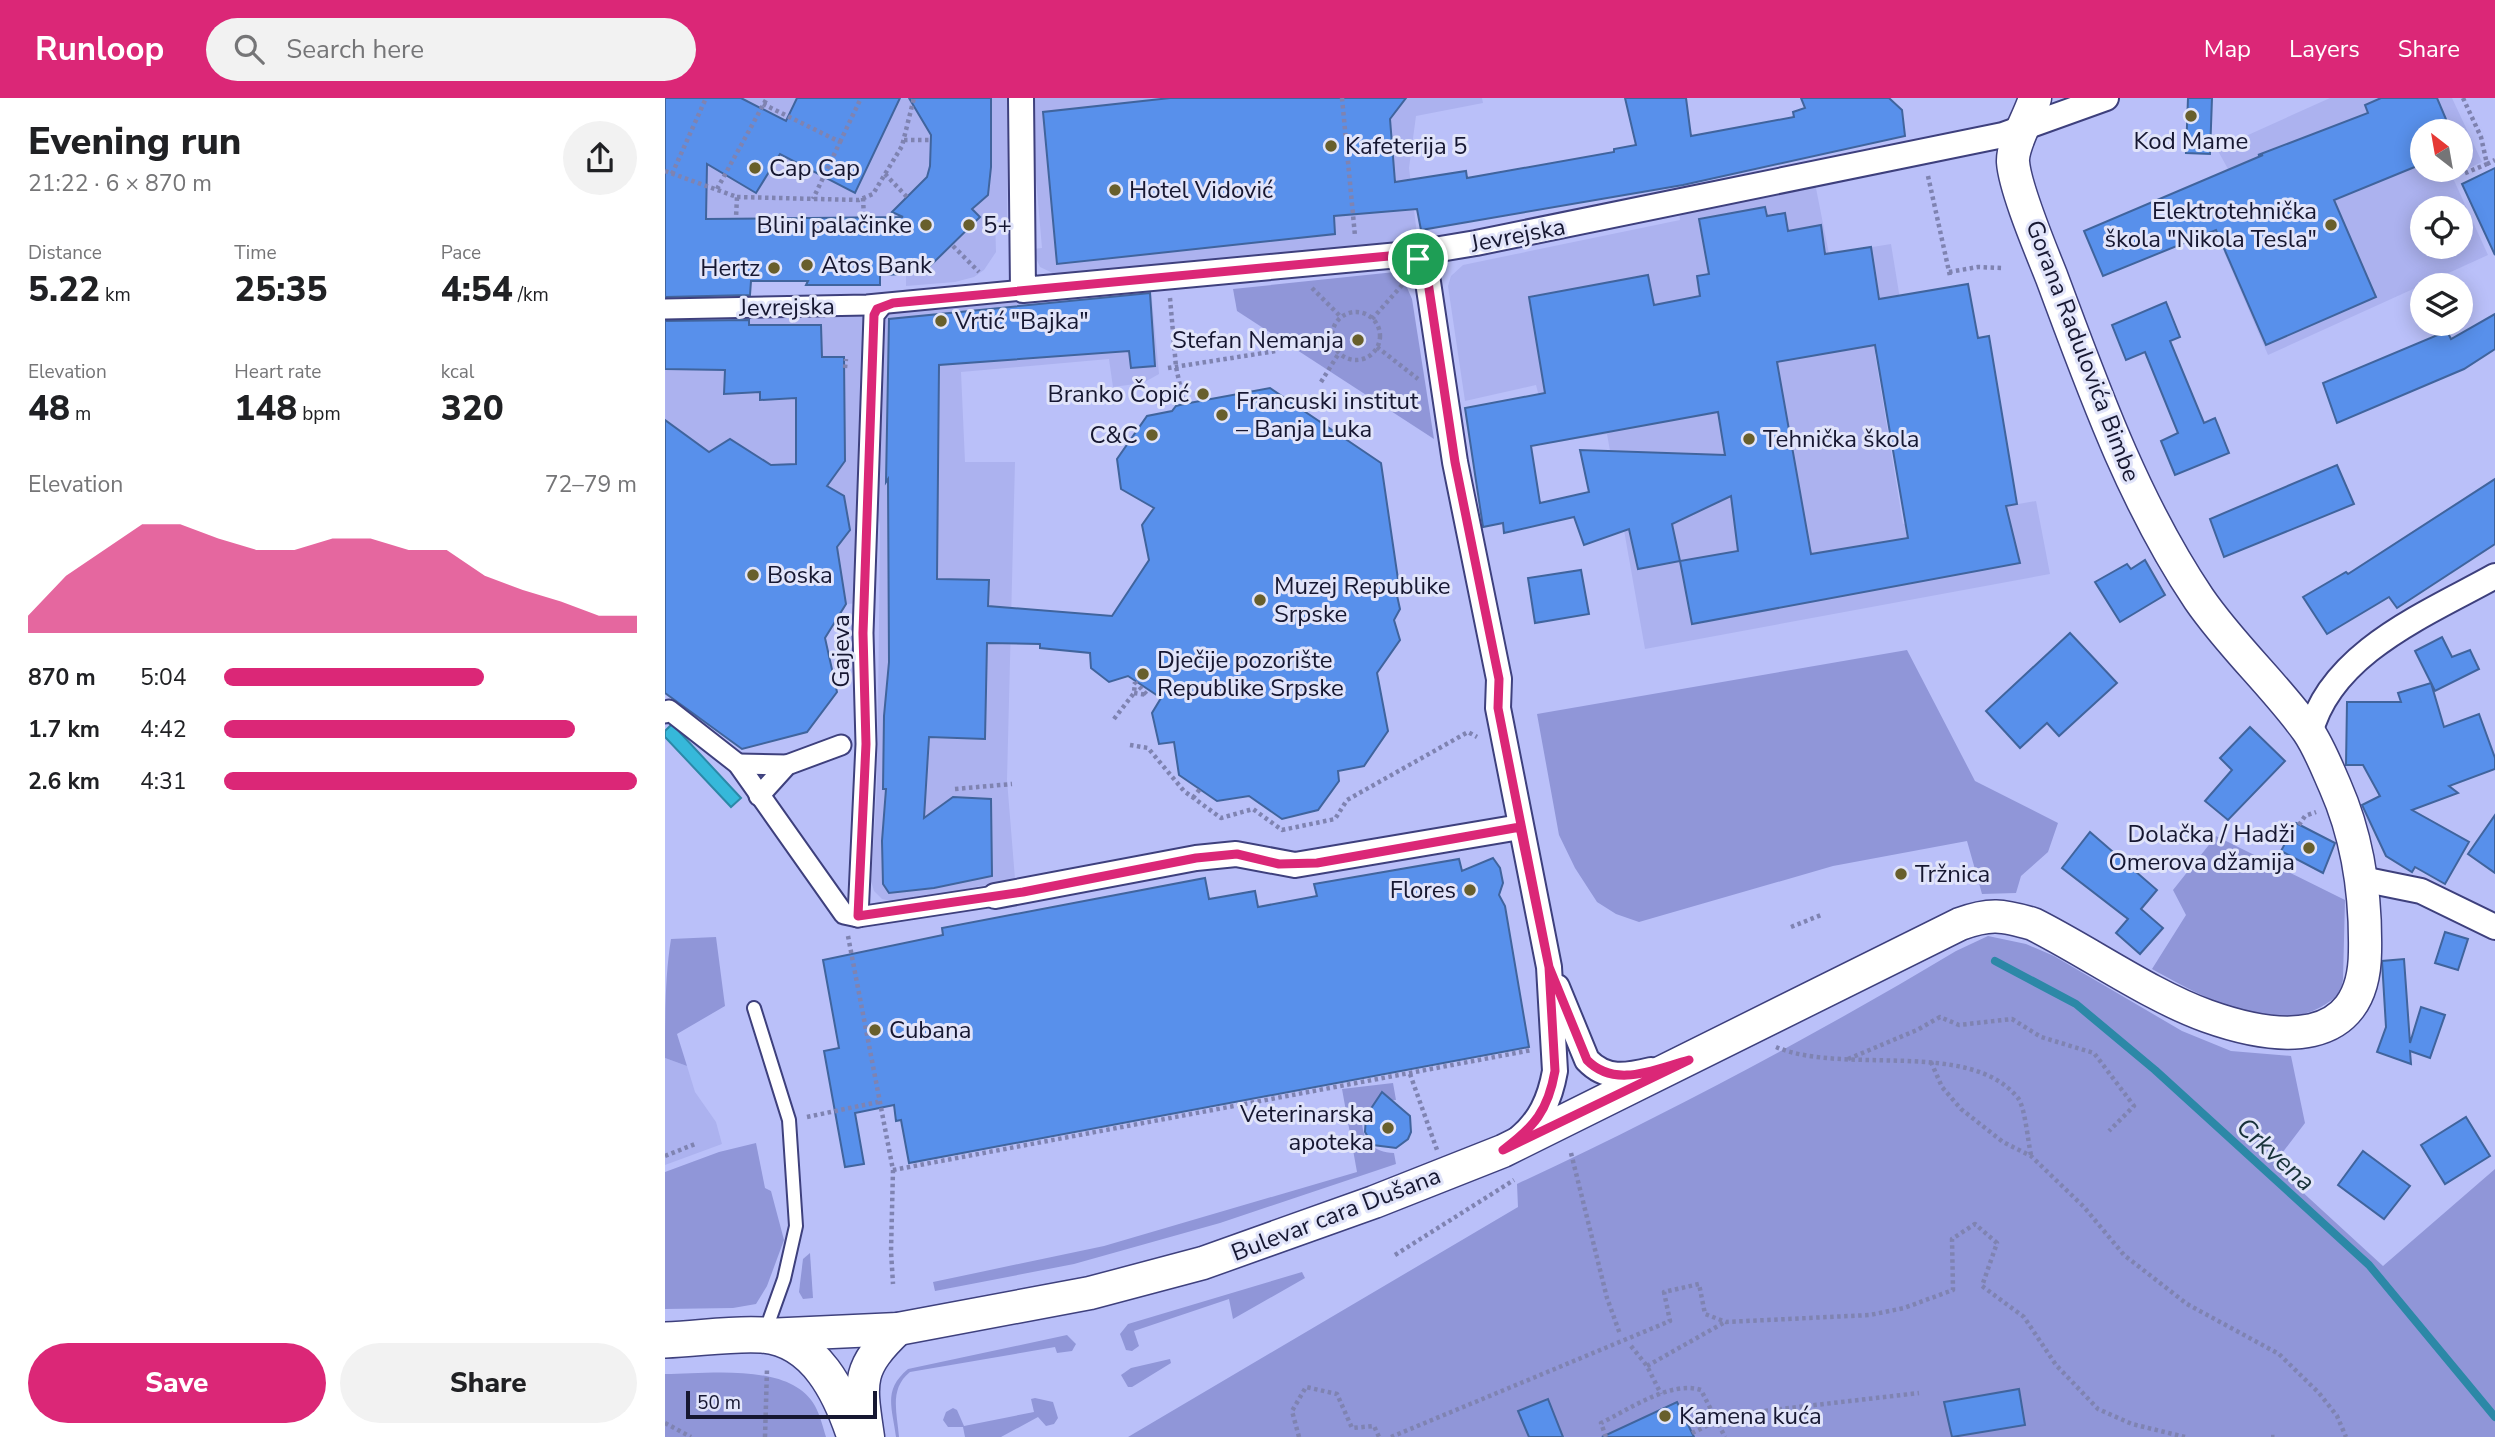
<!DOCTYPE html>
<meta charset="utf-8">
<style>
:root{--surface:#fff;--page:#f2f2f2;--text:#202124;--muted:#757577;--accent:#db2777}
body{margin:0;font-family:"Nunito Sans",sans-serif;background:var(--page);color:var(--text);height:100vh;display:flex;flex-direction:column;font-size:26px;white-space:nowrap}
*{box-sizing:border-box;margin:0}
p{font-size:23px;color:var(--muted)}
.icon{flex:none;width:38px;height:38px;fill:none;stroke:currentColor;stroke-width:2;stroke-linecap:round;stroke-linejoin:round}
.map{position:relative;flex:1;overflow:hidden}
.drawer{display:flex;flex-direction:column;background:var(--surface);width:665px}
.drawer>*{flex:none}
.needle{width:46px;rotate:329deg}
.fabs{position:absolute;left:1745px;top:21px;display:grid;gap:14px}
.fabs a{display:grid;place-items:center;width:63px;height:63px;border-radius:50%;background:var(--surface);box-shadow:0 4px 18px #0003;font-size:35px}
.scale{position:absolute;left:21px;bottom:18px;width:191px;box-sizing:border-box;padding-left:7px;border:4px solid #161731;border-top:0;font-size:19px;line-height:24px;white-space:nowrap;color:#161731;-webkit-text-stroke:5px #e1e4fa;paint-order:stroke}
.pin{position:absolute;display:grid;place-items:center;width:60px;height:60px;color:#fff;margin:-30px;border:4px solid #fff;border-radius:50%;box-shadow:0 2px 7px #0007}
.round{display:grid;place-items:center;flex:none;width:74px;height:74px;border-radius:37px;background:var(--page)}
.overview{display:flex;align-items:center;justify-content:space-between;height:119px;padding:0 28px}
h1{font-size:38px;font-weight:800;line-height:52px}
.stats{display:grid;grid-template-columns:repeat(3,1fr);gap:10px;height:119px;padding:7px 28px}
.stats div{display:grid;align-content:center}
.stats b{font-size:35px;font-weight:800}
.stats small{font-size:19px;font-weight:400}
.stats p{font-size:19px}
.chart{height:196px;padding:14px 28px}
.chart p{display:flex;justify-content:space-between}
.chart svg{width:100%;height:126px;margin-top:7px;fill:var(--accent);opacity:.7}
.action{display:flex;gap:14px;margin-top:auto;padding:14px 28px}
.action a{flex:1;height:80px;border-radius:42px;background:var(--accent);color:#fff;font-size:28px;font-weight:800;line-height:80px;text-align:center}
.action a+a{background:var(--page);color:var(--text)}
ul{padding:0 28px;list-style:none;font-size:23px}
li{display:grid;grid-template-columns:112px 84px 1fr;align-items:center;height:52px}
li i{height:18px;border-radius:9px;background:var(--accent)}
header{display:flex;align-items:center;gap:42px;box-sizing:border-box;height:98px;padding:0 35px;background:var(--accent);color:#fff}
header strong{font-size:33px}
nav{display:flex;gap:38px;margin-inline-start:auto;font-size:24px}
.search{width:490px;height:63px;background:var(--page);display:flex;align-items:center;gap:18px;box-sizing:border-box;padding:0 24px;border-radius:38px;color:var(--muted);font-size:26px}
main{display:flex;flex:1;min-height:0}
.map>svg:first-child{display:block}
</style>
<header>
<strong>Runloop</strong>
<div class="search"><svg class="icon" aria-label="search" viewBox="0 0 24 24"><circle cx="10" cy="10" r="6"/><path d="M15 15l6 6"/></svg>Search here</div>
<nav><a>Map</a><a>Layers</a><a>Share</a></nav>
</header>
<main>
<section class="drawer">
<div class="overview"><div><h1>Evening run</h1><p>21:22 · 6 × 870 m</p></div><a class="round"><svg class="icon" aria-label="share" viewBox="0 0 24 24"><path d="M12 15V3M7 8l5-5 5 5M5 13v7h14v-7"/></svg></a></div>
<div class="stats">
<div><p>Distance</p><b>5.22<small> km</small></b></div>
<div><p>Time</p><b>25:35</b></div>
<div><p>Pace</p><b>4:54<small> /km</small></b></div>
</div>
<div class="stats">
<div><p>Elevation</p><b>48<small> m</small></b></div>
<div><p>Heart rate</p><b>148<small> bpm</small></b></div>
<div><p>kcal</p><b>320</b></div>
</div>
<div class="chart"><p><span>Elevation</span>72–79 m</p>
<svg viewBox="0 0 160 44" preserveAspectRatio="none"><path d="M0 44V38L10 24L20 15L30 6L40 6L50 11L60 15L70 15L80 11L90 11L100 15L110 15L120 24L130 29L140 33L150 38L160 38V44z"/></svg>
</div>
<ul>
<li><b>870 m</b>5:04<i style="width:63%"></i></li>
<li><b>1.7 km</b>4:42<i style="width:85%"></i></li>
<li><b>2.6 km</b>4:31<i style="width:100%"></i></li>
</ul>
<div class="action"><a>Save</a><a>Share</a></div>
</section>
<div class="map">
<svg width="1830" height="1339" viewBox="0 0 1830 1339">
<rect width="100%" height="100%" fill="#bac0f9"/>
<g fill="#acb2ef" fill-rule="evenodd">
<polygon points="0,0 343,0 342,121 330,121 331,154 319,172 309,179 290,184 241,188 241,176 216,177 215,187 141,187 142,183 100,183 0,192"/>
<polygon points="364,0 817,0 818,5 751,18 744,70 753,145 394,178 375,169 367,151 377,150"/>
<path d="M1665 0H1787L1817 64 1787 78 1823 157 1603 257 1559 154 1582 143 1569 82 1552 51ZM1757 33H1796V72H1757ZM1757 110H1796V149H1757Z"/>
<polygon points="1149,80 1164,156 1226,146 1243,250 1210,256 1238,426 1371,403 1385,476 980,551 942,336 886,345 871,287 800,303 783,188 786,178 798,167 1015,122 1014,111"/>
<polygon points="486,191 494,276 478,285 448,289 444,261 296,274 300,364 350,364 342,682 350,781 287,794 226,803 217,801 209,793 206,783 212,687 214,526 215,428 212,408 215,219 221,212"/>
<polygon points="202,207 196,505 181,506 160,540 172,594 142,634 77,651 0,595 0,211"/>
<polygon points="0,960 22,968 30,994 51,1024 57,1046 0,1067"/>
</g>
<g fill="#9096d8">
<polygon points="730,174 736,176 747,201 769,341 572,213 568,191"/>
<polygon points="1242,552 1310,683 1393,725 1383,754 1356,778 1351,795 1317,796 1302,743 1168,768 974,824 951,816 932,804 910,770 894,737 872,616"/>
<path d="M1551 738 1680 802 1678 881C1676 897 1669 901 1656 909 1603 938 1533 896 1487 871L1521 817 1508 792Z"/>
<path d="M1323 838 1361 846 1389 858 1517 933 1566 953 1626 958 1640 1025 1608 1067 1718 1168 1830 1071V1339H463L853 1109 852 1086C1002 1016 1149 938 1291 853Z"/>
<path d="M51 839 60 908 12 936 22 968 0 960C0 921 0 877 6 841Z"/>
<path d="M728 985 731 1002 713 1004 697 1024C698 1043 708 1054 729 1055L731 1066 555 1125 409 1166 270 1193 268 1184 439 1148 692 1074 677 991Z"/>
<polygon points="91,1045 100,1090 106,1093 119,1142 102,1188 91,1206 68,1210 0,1211 0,1074 54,1054"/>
<polygon points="145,1155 148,1200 138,1201 134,1194 138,1161"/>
<polygon points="637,1174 640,1180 568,1221 564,1201 469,1233 474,1248 467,1253 461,1252 455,1236 463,1226"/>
<path d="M402 1237 411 1246 407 1253 392 1255 390 1249 245 1274C224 1291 232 1314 234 1339H231C227 1309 218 1292 243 1271Z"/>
<polygon points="505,1261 506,1265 467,1289 463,1289 456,1277 466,1270"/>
<path d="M0 1276C43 1276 126 1264 150 1308 155 1317 158 1329 161 1339H0Z"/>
<polygon points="370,1300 388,1304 393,1320 389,1326 381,1328 373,1319 336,1339 300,1339 298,1329 283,1329 278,1322 281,1314 288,1310 292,1312 299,1328 369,1314 366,1301"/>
</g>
<polygon fill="#36b8da" stroke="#2c88a7" stroke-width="2" points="7,626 76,700 66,709 0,639 0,633"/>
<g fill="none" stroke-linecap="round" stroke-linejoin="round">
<polyline stroke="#2c88a7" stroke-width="8" points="1330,863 1411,906 1490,972 1704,1167 1830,1319"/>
</g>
<g fill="#5890eb" stroke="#40649d" stroke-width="2" fill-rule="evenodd">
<polygon points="0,0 76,0 121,23 132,0 235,0 190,95 115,56 91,95 42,66 41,121 238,119 227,114 262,79 265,68 266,37 244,0 326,0 326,69 323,97 307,111 315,119 263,170 255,163 241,176 215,177 215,187 141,187 143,183 86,183 85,197 0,199"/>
<polygon points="505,0 741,0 725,21 730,84 801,73 802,80 949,54 949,51 971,47 960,0 1021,0 1026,38 1129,19 1128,14 1140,10 1136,0 1224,0 1237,12 1240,38 1018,87 756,132 752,111 669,118 670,136 392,166 378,14"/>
<polygon points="1523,0 1547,0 1545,56 1521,55"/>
<polygon points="1716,0 1772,0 1786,33 1757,33 1757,66 1669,102 1711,199 1601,247 1551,132 1438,178 1419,133 1598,57 1593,57 1703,15 1700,7"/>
<polygon points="1830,70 1830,157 1797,86"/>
<path d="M1100 109 1102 118 1120 115 1123 133 1156 127 1160 156 1206 149 1214 201 1303 186 1313 240 1324 238 1352 406 1341 408 1355 465 1027 526 1015 463 1073 453 1066 398 1007 426 1015 463 973 471 964 431 919 447 909 419 839 435 838 425 818 429 800 310 880 295 864 199 983 177 989 207 1035 198 1032 178 1044 176 1034 121ZM1210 247 1243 440 1146 456 1112 264ZM1053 314 1060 357 915 352 924 394 875 405 866 348Z"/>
<polygon points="485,195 490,268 466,270 464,253 274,267 272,481 324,482 323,508 447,518 484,462 477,427 489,410 456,391 452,361 482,318 507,313 511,308 519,306 605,290 716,365 734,488 731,493 735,511 729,522 735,542 712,575 723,633 699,668 673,673 674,683 653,712 617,721 584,698 552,703 514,677 509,644 494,646 487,615 496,600 463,578 444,584 426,570 425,555 375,550 375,546 322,545 320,641 264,639 259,720 288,699 326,701 327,778 269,790 224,795 218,786 217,743 221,691 218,691 219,618 224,564 223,381 221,384 224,221"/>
<polygon points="1501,204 1515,239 1505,243 1539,325 1550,320 1564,355 1510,377 1496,343 1513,335 1480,254 1461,262 1447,227"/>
<polygon points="1830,216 1830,251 1799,271 1672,325 1658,285 1782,233 1786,241"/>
<polygon points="84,222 84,227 156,227 157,259 179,259 180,363 162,388 179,398 185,432 172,449 181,506 160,540 172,594 142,634 77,651 0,595 0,322 44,354 65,341 106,367 131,366 131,300 95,302 95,294 59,296 60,272 0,271 0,223"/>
<polygon points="1672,367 1689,406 1559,459 1545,421"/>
<polygon points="1830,381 1830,446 1732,510 1724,499 1662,536 1638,499 1681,474 1683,476"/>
<polygon points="1480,462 1500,497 1455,524 1430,484 1462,466 1466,471"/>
<polygon points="916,472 924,516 870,525 863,480"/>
<polygon points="1405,535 1452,585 1394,638 1382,625 1355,650 1321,613"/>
<polygon points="1777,539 1787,559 1805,552 1814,571 1770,593 1750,553"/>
<polygon points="1766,585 1779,629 1814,616 1830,660 1830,671 1784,688 1793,695 1747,712 1804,744 1780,786 1750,769 1747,774 1721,758 1697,707 1715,698 1698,667 1681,667 1682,604 1736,604 1733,595"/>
<polygon points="1585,629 1620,663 1563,722 1540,703 1567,672 1555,660"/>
<polygon points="1830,717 1830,775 1803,756"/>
<polygon points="1631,725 1670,745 1658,775 1616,753"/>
<polygon points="1425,734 1492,792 1476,811 1498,830 1475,856 1451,835 1463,821 1397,770"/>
<polygon points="828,760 835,770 838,785 834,797 840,808 864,949 244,1065 236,1022 231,1023 229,1007 190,1015 199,1066 180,1069 159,953 174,950 158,862 278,837 277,830 540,780 544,801 590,793 593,809 652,798 649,786 794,761 797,773"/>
<polygon points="1780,834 1803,841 1793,872 1770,865"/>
<polygon points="1739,861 1745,945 1756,909 1780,917 1765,960 1745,953 1746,966 1712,954 1721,929 1717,863"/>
<polygon points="717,994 745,1018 746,1034 743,1041 731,1050 708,1047 700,1034 701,1018"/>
<polygon points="1801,1019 1825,1058 1780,1086 1756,1047"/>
<polygon points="1698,1053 1745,1088 1719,1121 1673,1087"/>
<polygon points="1354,1291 1360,1327 1287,1339 1279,1304"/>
<polygon points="883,1301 898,1339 864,1339 853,1313"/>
<polygon points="1012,1304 1029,1339 937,1339"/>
</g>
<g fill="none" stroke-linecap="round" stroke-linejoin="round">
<defs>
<polyline id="service" points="89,910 124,1022 131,1128 119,1181 99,1237"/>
<g id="pedestrian">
<polyline points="0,211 202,207 358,192"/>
<polyline points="0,615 4,612 73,666 179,816 193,819 330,798"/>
<polyline points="73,666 122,667"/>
<polyline points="94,698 122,667 176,647"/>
<polyline points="193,819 201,646 198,535 209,217 217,207"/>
</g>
<g id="minor">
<polyline points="356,0 358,192 745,156 811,145 1338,37 1441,0"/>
<path d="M745 156 753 161 763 184 790 364 834 581 833 610 884 869 890 973C885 1001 875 1024 852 1042"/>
<path d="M1645 636C1665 554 1764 515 1830 478"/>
<polyline points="1697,781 1756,793 1830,829"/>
<polyline points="330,798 531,760 571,756 630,767 855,729"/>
<path d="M892 889 922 962C941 982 961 978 986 972"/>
</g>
<g id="tertiary">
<path d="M101 1237 233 1231 425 1195 538 1165 709 1104 838 1053 1295 826C1325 815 1337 817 1368 826 1424 854 1484 897 1542 918 1612 943 1699 952 1700 854 1701 798 1693 740 1670 688 1662 670 1654 649 1643 633 1610 587 1567 549 1534 501 1468 403 1428 290 1387 180 1376 152 1350 91 1348 64 1347 46 1365 18 1370 0"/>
<path d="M203 1339C195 1284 191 1271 233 1231"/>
</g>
<path id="secondary" d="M0 1242C32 1241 66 1235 97 1237 151 1241 176 1296 190 1339"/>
</defs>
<use href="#service" stroke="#3e407d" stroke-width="16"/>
<use href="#pedestrian" stroke="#3e407d" stroke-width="23"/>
<use href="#minor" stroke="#3e407d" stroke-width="28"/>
<use href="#tertiary" stroke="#3e407d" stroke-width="35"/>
<use href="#secondary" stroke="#3e407d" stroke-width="38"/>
<g stroke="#7f83b1" stroke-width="4.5" stroke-dasharray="3.5 3.5" stroke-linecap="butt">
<polyline points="677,0 690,138"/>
<polyline points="1798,0 1816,39 1822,66 1798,76"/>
<polyline points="98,6 175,44 148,101"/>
<polyline points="239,42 266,42"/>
<polyline points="175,44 196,0"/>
<polyline points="1822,66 1830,62"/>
<polyline points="0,73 72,99 71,120"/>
<polyline points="7,76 41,0"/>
<polyline points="220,76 242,99"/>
<polyline points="1263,78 1285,178"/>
<polyline points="52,91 102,0"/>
<polyline points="72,99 194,102 208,96 237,48 249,0"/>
<polyline points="198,100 199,120"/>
<polyline points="288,148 314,174"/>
<polyline points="1284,174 1313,169 1337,170"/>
<polyline points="647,190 676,219"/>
<polyline points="505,200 511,269 519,306"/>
<circle cx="691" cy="238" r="24"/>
<polyline points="707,221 739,185"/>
<polyline points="712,249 753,281"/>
<polyline points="180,270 181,261"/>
<polyline points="503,270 611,253"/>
<polyline points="656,284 674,255"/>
<polyline points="469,595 482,597 470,584"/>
<polyline points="449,621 469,595 470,584"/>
<polyline points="465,647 483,650 519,693 556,720 588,711 617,732 670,721 682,702 803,634 812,639"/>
<polyline points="290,691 347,686"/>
<polyline points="528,700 535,691"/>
<polyline points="1634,727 1640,718 1651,714"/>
<polyline points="1126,829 1156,817"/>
<polyline points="183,838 228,1072 226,1153 228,1186"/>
<path d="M1111 949C1180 978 1304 940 1353 1000 1360 1009 1363 1044 1366 1057"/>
<polyline points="1183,961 1252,932 1275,919 1294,927 1347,921 1376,939 1429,955 1469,1008 1444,1033"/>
<polyline points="1266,964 1277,989 1296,1011 1338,1044 1366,1058 1419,1109 1459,1157 1522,1206 1614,1256 1654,1295 1672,1318 1681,1339"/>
<polyline points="745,976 772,1052"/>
<polyline points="142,1019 213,1004"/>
<polyline points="906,1055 942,1200 955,1236"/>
<polyline points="0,1058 30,1046"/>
<polyline points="228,1072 867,952"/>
<polyline points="730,1157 849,1082"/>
<polyline points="966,1248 982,1268 996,1296"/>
<polyline points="982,1268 1060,1224"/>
<polyline points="0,1325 26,1339"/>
<polyline points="1027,1335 1064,1317 1254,1295"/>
<polyline points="100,1339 102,1271"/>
<polyline points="634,1339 627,1313 641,1289 672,1296 687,1330 709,1328 714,1339"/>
<polyline points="726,1339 1005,1223 999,1194 1034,1186 1040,1216 1061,1224 1205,1217 1239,1210 1288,1192 1287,1141 1310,1126 1332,1145 1317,1188 1359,1219 1391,1267 1433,1311 1467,1326 1520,1339"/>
<path d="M941 1339 936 1325C963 1312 1006 1282 1036 1292L1060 1339"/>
<polyline points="1606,1339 1611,1339"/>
</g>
<use href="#service" stroke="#fff" stroke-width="12"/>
<use href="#pedestrian" stroke="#fff" stroke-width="19"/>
<use href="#minor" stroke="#fff" stroke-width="24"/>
<use href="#tertiary" stroke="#fff" stroke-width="32"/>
<use href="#secondary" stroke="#fff" stroke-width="35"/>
</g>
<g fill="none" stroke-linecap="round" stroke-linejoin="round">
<defs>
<path id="route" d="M753 161 745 156 228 205 212 211 209 217 198 535 201 646 193 818 358 794 531 760 572 756 614 766 652 765 855 729 884 869 922 962C950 991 990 971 1024 962L838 1052C869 1029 883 1013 890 973L884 869 833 610 834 581 790 364 763 184 753 161"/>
</defs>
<use href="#route" stroke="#fff" stroke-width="14"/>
<use href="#route" stroke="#db2777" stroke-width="9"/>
</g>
<g fill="#685f2c" stroke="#e1e4fa" stroke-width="2.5">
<circle cx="1526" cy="18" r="7"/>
<circle cx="666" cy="48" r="7"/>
<circle cx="90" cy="70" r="7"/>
<circle cx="450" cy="92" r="7"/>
<circle cx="261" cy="127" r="7"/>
<circle cx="304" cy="127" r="7"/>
<circle cx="1666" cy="127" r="7"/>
<circle cx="142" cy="167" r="7"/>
<circle cx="109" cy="170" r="7"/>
<circle cx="276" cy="223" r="7"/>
<circle cx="693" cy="242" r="7"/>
<circle cx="538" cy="296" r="7"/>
<circle cx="557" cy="317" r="7"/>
<circle cx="487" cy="337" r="7"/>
<circle cx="1084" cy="341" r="7"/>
<circle cx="88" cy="477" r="7"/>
<circle cx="595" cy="502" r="7"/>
<circle cx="478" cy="576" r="7"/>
<circle cx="1644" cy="750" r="7"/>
<circle cx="1236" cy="776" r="7"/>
<circle cx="805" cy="792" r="7"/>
<circle cx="210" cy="932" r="7"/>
<circle cx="723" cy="1030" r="7"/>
<circle cx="1000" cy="1318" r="7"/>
</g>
<g text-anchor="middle" stroke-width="6" stroke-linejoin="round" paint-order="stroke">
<g font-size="24" fill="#161731" stroke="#e1e4fa" text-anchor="start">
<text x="1526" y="51" text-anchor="middle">Kod Mame</text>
<text x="680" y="56">Kafeterija 5</text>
<text x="104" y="78">Cap Cap</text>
<text x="464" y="100">Hotel Vidović</text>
<text x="1652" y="121" text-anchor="end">Elektrotehnička<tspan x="1652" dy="28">škola "Nikola Tesla"</tspan></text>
<text x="247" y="135" text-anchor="end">Blini palačinke</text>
<text x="318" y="135">5+</text>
<text x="156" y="175">Atos Bank</text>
<text x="95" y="178" text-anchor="end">Hertz</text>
<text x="290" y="231">Vrtić "Bajka"</text>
<text x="679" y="250" text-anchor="end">Stefan Nemanja</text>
<text x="524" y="304" text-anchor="end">Branko Čopić</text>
<text x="571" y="311">Francuski institut<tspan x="571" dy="28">– Banja Luka</tspan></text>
<text x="473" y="345" text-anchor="end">C&amp;C</text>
<text x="1098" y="349">Tehnička škola</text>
<text x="102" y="485">Boska</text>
<text x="609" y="496">Muzej Republike<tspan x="609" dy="28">Srpske</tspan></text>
<text x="492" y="570">Dječije pozorište<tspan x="492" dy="28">Republike Srpske</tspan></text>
<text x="1630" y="744" text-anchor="end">Dolačka / Hadži<tspan x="1630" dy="28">Omerova džamija</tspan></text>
<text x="1250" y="784">Tržnica</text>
<text x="791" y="800" text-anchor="end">Flores</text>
<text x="224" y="940">Cubana</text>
<text x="709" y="1024" text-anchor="end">Veterinarska<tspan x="709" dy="28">apoteka</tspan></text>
<text x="1014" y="1326">Kamena kuća</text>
</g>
<g font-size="24" fill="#161731" stroke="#e1e4fa">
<text transform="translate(853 137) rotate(-11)" y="8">Jevrejska</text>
<text transform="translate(122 209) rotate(-1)" y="8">Jevrejska</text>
<text transform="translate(1418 253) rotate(69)" y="8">Gorana Radulovića Bimbe</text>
<text transform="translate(176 553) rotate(-90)" y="8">Gajeva</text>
<text transform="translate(671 1116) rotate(-21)" y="8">Bulevar cara Dušana</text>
</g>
<g font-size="26" font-style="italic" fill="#18323a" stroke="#e1e4fa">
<text transform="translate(1611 1056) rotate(42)" y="9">Crkvena</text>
</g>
</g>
</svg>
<div class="fabs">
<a><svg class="needle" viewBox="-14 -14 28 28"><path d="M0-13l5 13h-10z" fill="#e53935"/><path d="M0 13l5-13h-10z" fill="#757577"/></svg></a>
<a><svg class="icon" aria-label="locate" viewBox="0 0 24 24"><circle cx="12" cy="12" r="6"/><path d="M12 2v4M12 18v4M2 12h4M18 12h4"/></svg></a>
<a><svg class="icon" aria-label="layers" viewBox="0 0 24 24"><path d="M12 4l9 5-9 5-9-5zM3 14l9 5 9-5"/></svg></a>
</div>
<div class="scale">50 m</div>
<div class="pin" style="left:753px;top:161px;background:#1e9e55"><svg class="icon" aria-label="arrive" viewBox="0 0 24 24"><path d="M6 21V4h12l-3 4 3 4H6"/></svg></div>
</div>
</main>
